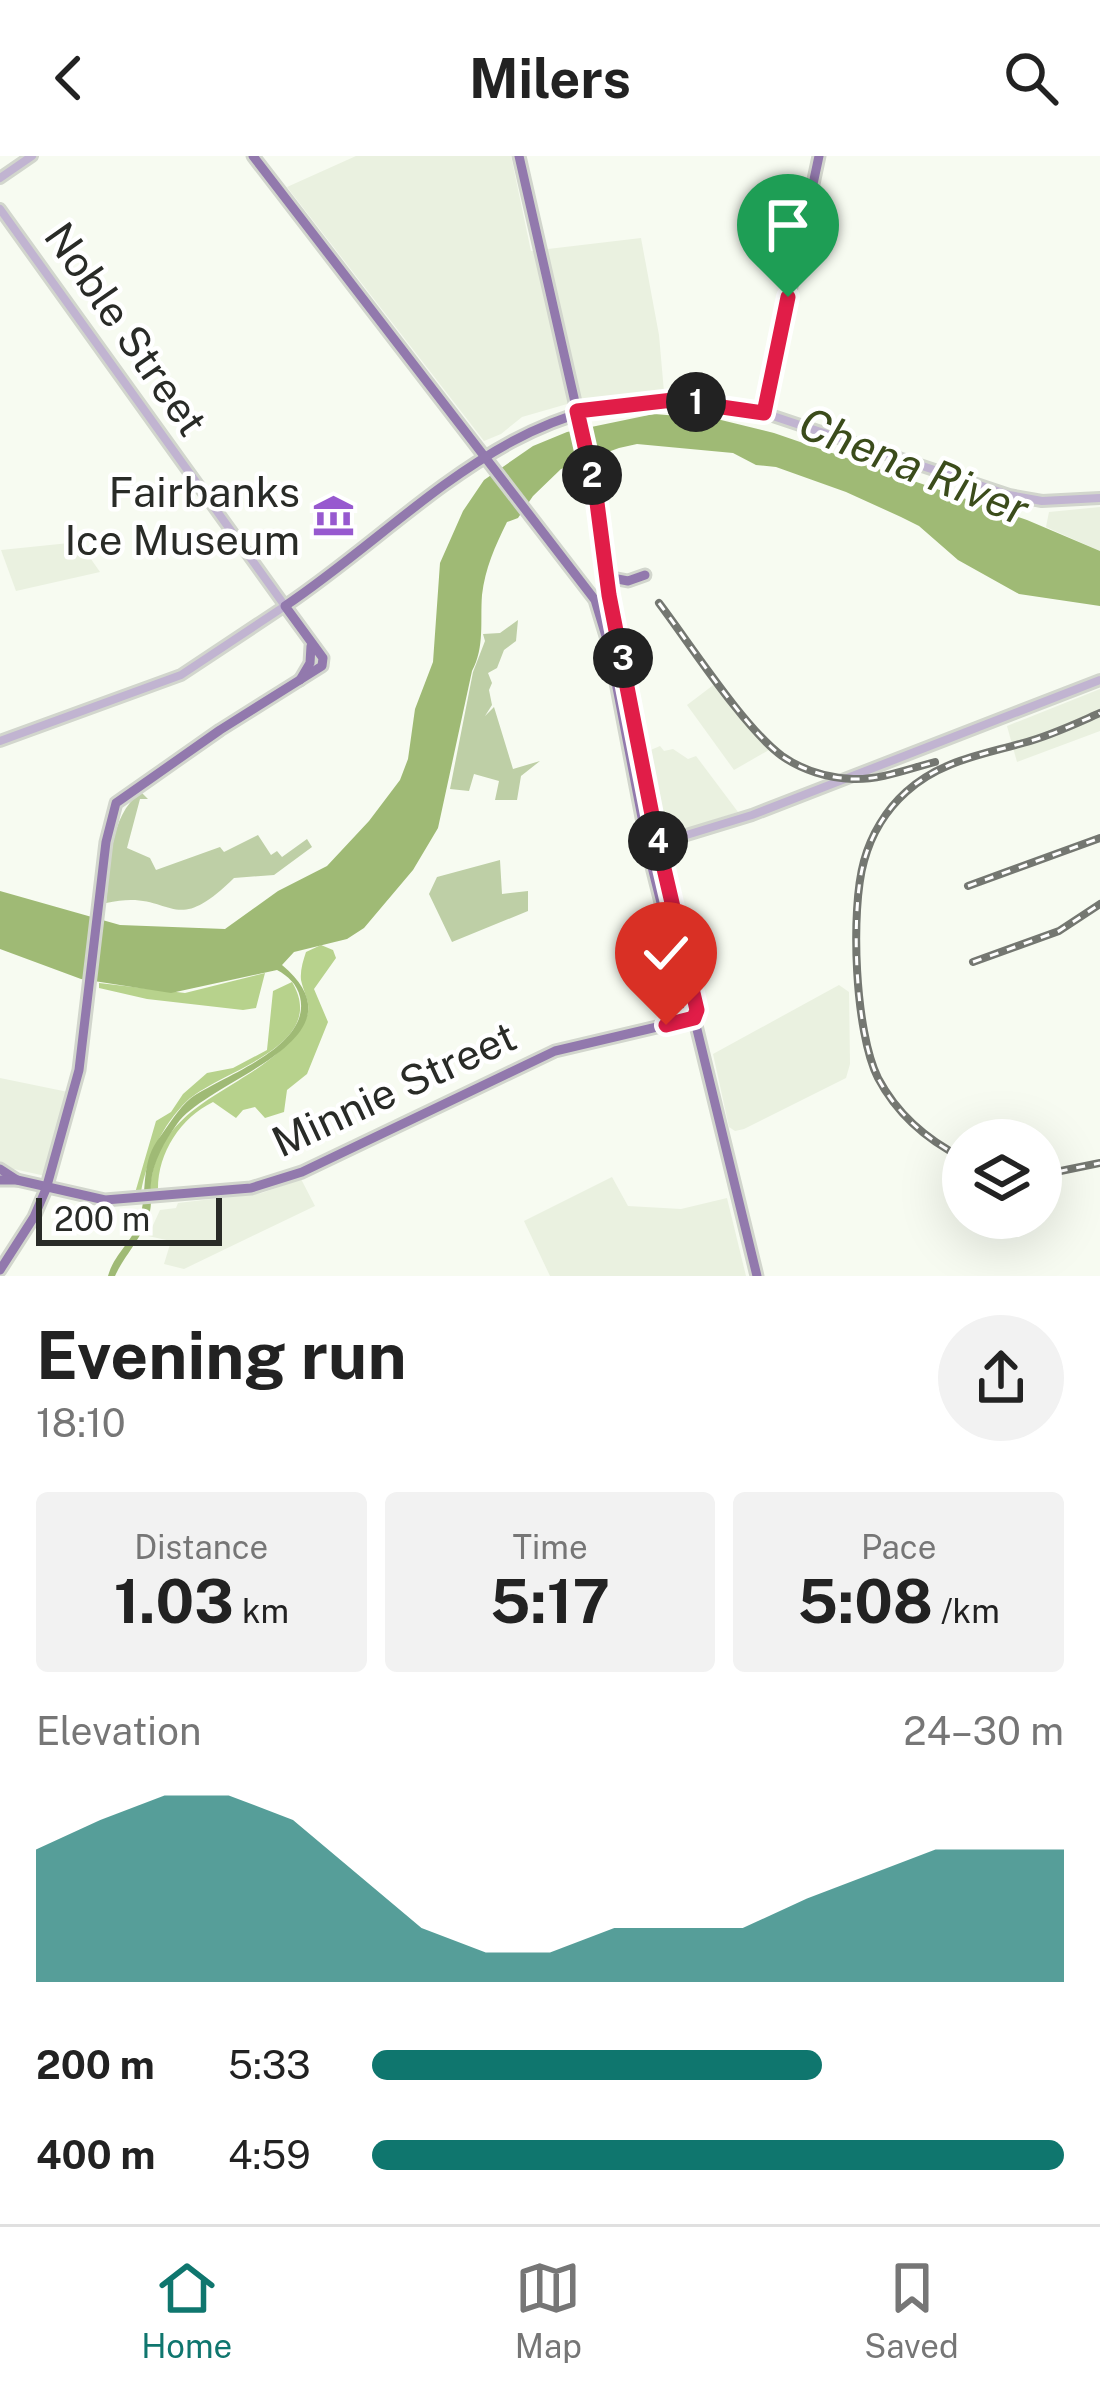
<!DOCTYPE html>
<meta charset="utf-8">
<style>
:root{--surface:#fff;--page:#f2f2f2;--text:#222;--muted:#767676;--line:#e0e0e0;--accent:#0f766e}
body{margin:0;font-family:"Public Sans",sans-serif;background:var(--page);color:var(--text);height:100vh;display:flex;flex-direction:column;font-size:45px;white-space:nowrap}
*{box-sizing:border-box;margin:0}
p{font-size:39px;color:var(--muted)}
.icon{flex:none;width:66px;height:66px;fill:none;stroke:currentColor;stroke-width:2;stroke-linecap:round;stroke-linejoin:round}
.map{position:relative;height:1120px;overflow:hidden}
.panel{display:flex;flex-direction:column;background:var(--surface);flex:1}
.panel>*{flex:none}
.fabs{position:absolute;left:942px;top:963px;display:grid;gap:24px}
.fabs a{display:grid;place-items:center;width:120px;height:120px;border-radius:50%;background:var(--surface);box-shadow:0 12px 48px #0002;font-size:60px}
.scale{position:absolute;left:36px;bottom:30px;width:186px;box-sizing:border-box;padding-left:12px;border:6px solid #292b27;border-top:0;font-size:33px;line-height:42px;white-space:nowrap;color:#292b27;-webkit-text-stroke:9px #fff;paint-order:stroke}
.pin{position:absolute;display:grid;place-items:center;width:102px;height:102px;color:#fff;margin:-123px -51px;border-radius:50% 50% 50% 0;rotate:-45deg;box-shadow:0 0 12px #0007}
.pin .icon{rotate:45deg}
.km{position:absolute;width:60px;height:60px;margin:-30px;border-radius:50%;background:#222;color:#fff;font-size:33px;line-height:60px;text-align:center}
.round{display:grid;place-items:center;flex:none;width:126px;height:126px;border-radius:63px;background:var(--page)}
.overview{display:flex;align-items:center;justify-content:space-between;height:204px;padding:0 36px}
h1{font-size:66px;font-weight:700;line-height:90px}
.metrics{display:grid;grid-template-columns:repeat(3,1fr);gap:18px;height:204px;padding:12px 36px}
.metrics div{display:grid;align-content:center;border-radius:12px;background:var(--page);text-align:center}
.metrics b{font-size:60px;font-weight:700}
.metrics small{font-size:33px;font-weight:400}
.metrics p{font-size:33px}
.chart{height:336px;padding:24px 36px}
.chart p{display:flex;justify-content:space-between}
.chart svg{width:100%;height:216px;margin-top:12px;fill:var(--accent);opacity:.7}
ul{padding:0 36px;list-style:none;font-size:39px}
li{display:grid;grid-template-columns:192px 144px 1fr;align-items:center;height:90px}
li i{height:30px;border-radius:15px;background:var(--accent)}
header{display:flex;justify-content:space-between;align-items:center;height:156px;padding:0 36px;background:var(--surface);font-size:54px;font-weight:700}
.menu{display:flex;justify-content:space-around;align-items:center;height:168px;border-top:3px solid var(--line);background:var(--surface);font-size:33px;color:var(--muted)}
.menu a{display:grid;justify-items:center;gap:6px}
.menu .active{color:var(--accent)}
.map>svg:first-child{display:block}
</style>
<header><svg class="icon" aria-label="back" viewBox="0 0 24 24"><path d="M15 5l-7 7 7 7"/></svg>Milers<svg class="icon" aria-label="search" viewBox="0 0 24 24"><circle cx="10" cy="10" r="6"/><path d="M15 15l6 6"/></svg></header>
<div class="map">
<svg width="1100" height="1120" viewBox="0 0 1100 1120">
<rect width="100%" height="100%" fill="#f7fbf1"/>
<g fill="#eaf1e0">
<polygon points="356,0 511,0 531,95 641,82 659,179 664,236 586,247 581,244 522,261 501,278 484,285 287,31"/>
<polygon points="1100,351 1100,395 1046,371 1049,356"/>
<polygon points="79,386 100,416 16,435 1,394"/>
<polygon points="716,527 769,594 734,614 687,549"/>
<polygon points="1100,533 1100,575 1017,606 1007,570"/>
<polygon points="660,590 664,595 673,593 688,603 696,600 738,656 676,676 660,668 646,596"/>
<polygon points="839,829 849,836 850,908 846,922 744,973 735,975 729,971 713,898"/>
<polygon points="0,922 73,937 50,1021 0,1010"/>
<polygon points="612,1021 628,1050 681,1053 727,1042 746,1120 550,1120 524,1065"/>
<polygon points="301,1023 315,1050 184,1113 164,1108 171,1085 148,1080 160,1054 176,1052 178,1047 262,1037"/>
</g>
<g fill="#becfa6">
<polygon points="518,464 516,485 504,494 497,512 488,517 492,527 489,534 492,549 485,560 494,551 513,613 540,605 521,620 517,644 495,644 499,625 474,618 469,635 450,633 473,516 485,485 483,478 500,477"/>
<path d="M141 636 148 643H140L127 692 150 702 156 714 220 691 224 696 258 679 271 699 277 695 282 701 307 683 312 691 274 719 234 722C169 786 175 731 106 747 111 710 108 661 141 636Z"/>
<polygon points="500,704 502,738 528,735 528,755 452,786 429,738 437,721"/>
</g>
<g fill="#b7d28c">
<path d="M321 789 333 794 336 802 314 833 328 866 307 918 287 934 284 956 265 962 255 951 243 954 236 962 213 946C180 962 157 998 158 1035H150C157 937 258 938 303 868 314 850 305 842 301 824 300 815 303 805 306 796Z"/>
<polygon points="265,817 256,852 243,854 147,843 99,832 99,827 185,837"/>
<path d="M292 826C331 891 218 915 187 945 162 969 147 1003 141 1036L135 1037 156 965 171 956 183 938 207 917 233 912 267 894 273 835Z"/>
</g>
<path fill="#9fba75" d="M654 258 717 263 774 277 1027 364 1100 395V450L1019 438 958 404 919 370 901 361 846 336 776 311 756 309 733 297 637 288 619 292 561 313 533 340 518 362 507 366C495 390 485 413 482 439 480 465 485 491 472 515L438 672 413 714 364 772 347 783 294 796 282 809C371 884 208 923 177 968 165 985 153 1005 151 1027 150 1036 152 1046 150 1055 145 1079 125 1098 115 1120H108C114 1098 133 1085 139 1065 148 1038 140 1010 157 985 167 972 179 951 191 942 222 920 312 891 300 841 297 828 288 820 277 814L171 837 81 823 0 793V735L120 769 225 773 278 735 327 710 369 665 400 624 408 603 415 553 433 506 440 407 463 355 484 324 533 290 567 276Z"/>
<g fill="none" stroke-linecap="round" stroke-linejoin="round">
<defs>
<g id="minor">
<polyline points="0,22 32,0"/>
<polyline points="0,53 285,450 181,519 0,585"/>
<polyline points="764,257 1009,339 1042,345 1100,342"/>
<polyline points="657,688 752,659 1100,524"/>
</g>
<g id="major">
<polyline points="253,0 595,444 609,490 650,703 688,854 693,857 757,1120"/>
<polyline points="519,0 592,321 609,438 655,674 697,853 693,857"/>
<polyline points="607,421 628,425 645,419"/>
<polyline points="300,524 310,507 311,490"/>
<polyline points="0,1013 17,1024"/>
<polyline points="0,1024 17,1024 105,1044 251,1032 302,1016 555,895 695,862"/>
<path d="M0 1114 34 1061 46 1033 79 914 106 686 116 647 220 574 322 510 323 502 285 450C410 366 510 241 673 244 703 244 734 251 764 257L819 0"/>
</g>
</defs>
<use href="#minor" stroke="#d2d6cd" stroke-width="14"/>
<use href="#major" stroke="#d2d6cd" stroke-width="15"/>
<use href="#minor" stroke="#c1b4d1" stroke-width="8"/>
<use href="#major" stroke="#9279ad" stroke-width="9"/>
<defs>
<g id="rail">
<path d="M659 447C690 488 744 572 782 600 802 614 828 622 853 623 880 624 908 613 935 606"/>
<polyline points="968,730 1100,682"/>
<polyline points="973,806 1059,775 1100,748"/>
<path d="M963 1002C927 984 897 958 878 922 855 876 850 755 864 705 871 679 886 654 906 636 940 605 981 599 1023 587 1050 580 1075 568 1100 557"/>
<polyline points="1041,1019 1100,1007"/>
</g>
</defs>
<use href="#rail" stroke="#747771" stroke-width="8"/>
<use href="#rail" stroke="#fff" stroke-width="3" stroke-dasharray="9" stroke-linecap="butt"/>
</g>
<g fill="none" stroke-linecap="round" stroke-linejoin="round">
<defs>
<polyline id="route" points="666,869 694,862 697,854 655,674 609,439 596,339 577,255 673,244 764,257 788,141"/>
</defs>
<use href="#route" stroke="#fff" stroke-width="24"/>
<use href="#route" stroke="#e11d48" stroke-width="15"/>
</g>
<defs>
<symbol id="museum-bare" viewBox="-9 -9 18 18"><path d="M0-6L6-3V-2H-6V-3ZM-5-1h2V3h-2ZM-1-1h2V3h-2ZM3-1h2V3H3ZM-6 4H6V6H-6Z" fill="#9759cf" stroke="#fff" stroke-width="2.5" paint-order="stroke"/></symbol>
</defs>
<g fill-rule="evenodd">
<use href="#museum-bare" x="304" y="330" width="59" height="59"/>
</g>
<g text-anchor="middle" stroke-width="9" stroke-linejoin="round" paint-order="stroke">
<g font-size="42" fill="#292b27" stroke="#fff">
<text transform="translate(126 173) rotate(55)" y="15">Noble Street</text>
<text transform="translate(394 933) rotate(-25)" y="15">Minnie Street</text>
</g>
<g font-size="42" fill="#292b27" stroke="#fff" text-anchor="end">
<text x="300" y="351">Fairbanks<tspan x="300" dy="48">Ice Museum</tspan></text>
</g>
<g font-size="45" font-style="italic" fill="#3b4c1b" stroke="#fff">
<text transform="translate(914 310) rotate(22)" y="16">Chena River</text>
</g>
</g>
</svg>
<div class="fabs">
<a><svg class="icon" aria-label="layers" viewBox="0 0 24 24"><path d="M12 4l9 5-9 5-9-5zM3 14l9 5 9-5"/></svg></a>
</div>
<div class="scale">200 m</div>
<div class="pin" style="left:788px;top:141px;background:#1e9e55"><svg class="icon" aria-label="arrive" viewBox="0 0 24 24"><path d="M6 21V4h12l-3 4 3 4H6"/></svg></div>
<div class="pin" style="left:666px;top:869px;background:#d93025"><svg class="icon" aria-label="check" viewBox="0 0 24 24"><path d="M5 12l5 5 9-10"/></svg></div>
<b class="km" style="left:696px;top:246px">1</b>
<b class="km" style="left:592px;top:319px">2</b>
<b class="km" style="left:623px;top:502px">3</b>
<b class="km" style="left:658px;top:685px">4</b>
</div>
<section class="panel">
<div class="overview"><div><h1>Evening run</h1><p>18:10</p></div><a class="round"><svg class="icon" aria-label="share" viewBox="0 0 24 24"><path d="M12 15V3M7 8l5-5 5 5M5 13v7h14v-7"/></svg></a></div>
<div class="metrics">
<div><p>Distance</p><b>1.03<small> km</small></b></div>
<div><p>Time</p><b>5:17</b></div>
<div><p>Pace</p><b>5:08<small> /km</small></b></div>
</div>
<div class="chart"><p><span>Elevation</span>24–30 m</p>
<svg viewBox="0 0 160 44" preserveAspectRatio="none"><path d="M0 44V17L10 11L20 6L30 6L40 11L50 22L60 33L70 38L80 38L90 33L100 33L110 33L120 27L130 22L140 17L150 17L160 17V44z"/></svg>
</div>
<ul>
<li><b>200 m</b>5:33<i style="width:65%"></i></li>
<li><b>400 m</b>4:59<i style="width:100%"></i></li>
</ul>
</section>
<nav class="menu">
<a class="active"><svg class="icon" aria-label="home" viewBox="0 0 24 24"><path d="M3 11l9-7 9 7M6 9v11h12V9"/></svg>Home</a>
<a><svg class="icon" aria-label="map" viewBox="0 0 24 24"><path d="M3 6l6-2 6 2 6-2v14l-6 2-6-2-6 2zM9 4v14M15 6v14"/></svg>Map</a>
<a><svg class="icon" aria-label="saved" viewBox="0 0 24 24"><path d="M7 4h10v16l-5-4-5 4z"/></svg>Saved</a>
</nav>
